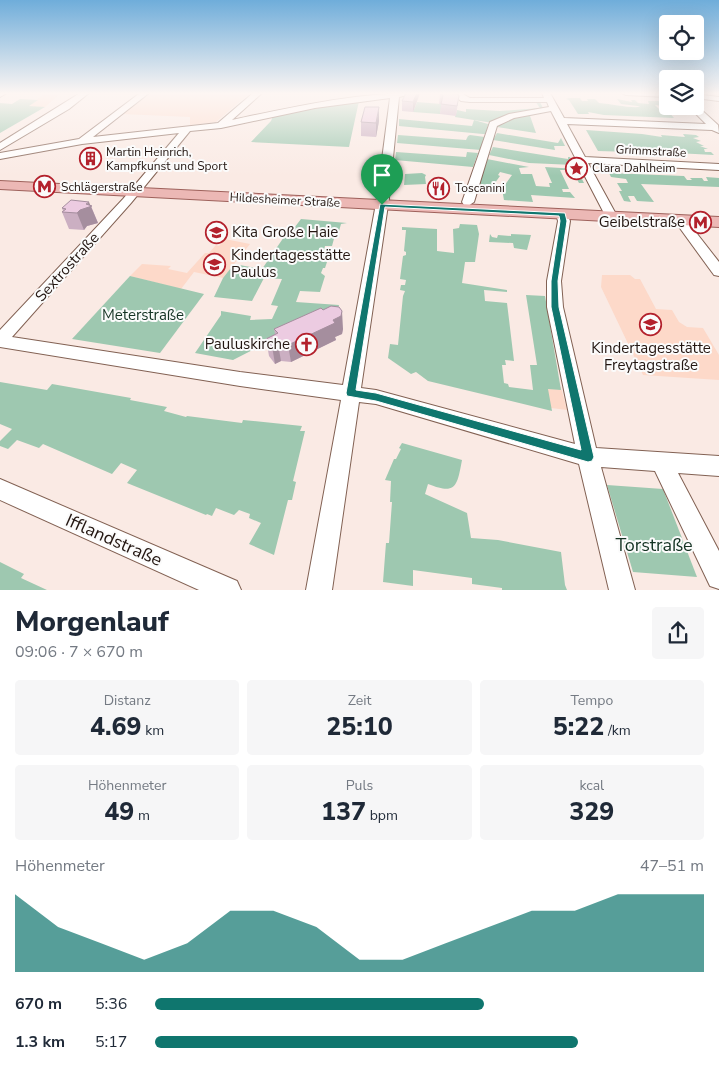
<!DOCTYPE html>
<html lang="de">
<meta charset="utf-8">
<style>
:root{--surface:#fff;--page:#f6f6f7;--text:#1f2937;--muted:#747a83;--accent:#0f766e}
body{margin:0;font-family:"Nunito Sans",sans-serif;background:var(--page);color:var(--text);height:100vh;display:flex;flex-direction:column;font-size:19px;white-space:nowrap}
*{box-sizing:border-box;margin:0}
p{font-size:16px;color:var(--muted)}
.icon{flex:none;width:28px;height:28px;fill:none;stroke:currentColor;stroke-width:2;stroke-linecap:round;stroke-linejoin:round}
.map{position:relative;height:590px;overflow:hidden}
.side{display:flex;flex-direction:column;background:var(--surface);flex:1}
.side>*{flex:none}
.tools{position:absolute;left:659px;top:15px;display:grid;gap:10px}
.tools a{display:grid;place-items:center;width:45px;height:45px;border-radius:5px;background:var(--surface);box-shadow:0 5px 20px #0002;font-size:25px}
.pin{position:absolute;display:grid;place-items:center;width:42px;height:42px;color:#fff;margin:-51px -21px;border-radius:50% 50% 50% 0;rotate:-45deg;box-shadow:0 0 5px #0007}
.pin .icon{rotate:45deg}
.round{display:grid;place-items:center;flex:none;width:52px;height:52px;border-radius:5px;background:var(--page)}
.summary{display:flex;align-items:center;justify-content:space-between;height:85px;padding:0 15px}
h1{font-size:28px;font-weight:800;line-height:38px}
.metrics{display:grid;grid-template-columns:repeat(3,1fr);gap:8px;height:85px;padding:5px 15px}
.metrics div{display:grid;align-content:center;border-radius:5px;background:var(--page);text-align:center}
.metrics b{font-size:25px;font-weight:800}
.metrics small{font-size:14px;font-weight:400}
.metrics p{font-size:14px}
.chart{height:140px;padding:10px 15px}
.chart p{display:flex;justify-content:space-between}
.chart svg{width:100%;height:90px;margin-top:5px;fill:var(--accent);opacity:.7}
ul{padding:0 15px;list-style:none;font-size:16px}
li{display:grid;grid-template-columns:80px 60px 1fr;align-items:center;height:38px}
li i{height:12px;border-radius:6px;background:var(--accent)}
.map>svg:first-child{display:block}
</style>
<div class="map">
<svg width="719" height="590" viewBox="0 0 719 590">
<rect width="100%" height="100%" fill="#faeae4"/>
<g fill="#fdd9c9">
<polygon points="45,93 61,93 45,107 28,107"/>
<polygon points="151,93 250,93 216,122 190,125 190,117 122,114"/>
<polygon points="225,239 250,244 223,278 194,272 181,289 130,276 142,264 171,266 168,269 187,273 205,253 209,253 216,245 219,246"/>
<polygon points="602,275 630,275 635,279 640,279 656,309 672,310 679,322 687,327 703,328 719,355 719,380 643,375 601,287"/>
<polygon points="541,385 561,387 567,410 543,407"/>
</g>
<g fill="#9ec8b0">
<path d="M569 98H580L582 101H588L587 99H595L599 103C613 104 627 108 640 107L638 106 621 104 617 99 632 102 631 100H635L638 103 649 104 648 101H659L663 106 655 105 660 110H667L674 118 604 115 588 112 589 114H578L569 100 566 99Z"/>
<polygon points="20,99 38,100 29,106 45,107 0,133 0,103 12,104"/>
<polygon points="359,101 349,147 251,142 271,121 273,116"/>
<polygon points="535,101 540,102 543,108 501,117 493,123 455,117 457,110 466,112 466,109 500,111 540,108"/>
<polygon points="417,102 442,104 440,114 413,112"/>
<polygon points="529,113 536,133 497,127 493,124"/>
<polygon points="399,119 472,126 474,120 488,124 487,134 483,134 399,126"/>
<polygon points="586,130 642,134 662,137 661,135 685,137 683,134 696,135 699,137 693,138 701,141 696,142 704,146 700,146 708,149 704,149 705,152 711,152 714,155 676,153 671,149 662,149 665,152 641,149 643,152 641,151 639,149 632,149 633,152 598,151"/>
<polygon points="497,133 558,143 561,138 565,146 554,146 555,150 493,140"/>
<polygon points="398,135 466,140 468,136 470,135 485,137 481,150 397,143"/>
<polygon points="493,147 568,159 568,157 570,157 574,165 529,163 489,155"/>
<polygon points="396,152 466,157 467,152 478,153 473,167 395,160"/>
<polygon points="487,159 529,167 519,168 521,174 532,174 536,186 550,187 549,183 552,183 545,167 577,169 584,183 579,183 572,170 560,170 569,189 562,189 563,192 570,192 575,198 531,195 533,202 504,200 502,189 512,175 500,172 498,175 500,176 492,187 478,184"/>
<polygon points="422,173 426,175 425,177 426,184 404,185 405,174"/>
<polygon points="609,173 684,176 687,180 692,180 690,178 702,178 704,181 708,181 706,177 719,178 719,187 641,184 654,202 637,201 634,196 628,196 631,202 624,201 619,191 622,191 617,183 628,183 626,179 611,177"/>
<polygon points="301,219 347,223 341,224 339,231 333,230 331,235 335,235 332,246 325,246 324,250 328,250 326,255 329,256 325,268 323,268 321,273 325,276 320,292 300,291 296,302 339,305 334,322 270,341 233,360 195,353 221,315 221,311 251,316 250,320 272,319 278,306 271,305 282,279 264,278 252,301 214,297 223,278 234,264 262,269 284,237 288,236"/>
<polygon points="460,224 477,225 479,234 475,262 465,262 462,283 507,290 507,292 484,290 485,301 507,303 514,361 505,360 506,365 502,365 504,383 508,384 509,387 533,390 530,365 537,365 526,295 545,296 561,390 548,389 552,411 428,381 416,372 411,374 388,358 390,344 398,345 403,296 405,291 400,290 401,285 405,285 406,280 400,279 403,256 406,255 406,252 404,251 406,230 402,230 402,227 437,229 437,251 454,253 453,229 459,228"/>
<polygon points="490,234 492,237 497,238 498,235 511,236 511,234 531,235 527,250 514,248 513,243 489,242"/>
<polygon points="130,276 204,294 160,353 72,339"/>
<polygon points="0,382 47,390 52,384 131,398 130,400 167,407 164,411 186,417 187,416 242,423 243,420 302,426 300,431 305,431 293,481 296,482 292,500 288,500 274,555 249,544 261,523 249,518 250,514 239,510 234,515 216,508 212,516 207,514 206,515 127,483 137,470 121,463 112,474 43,444 39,448 17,440 8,449 0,446 0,441 12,429 0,424"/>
<path d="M402 443 462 460C457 487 456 495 428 484L425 494 467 513 471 538 498 540 561 552 565 585 567 590H502V588L472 584V578L413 570V586L383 582 386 543H389L392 502H390L391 481 385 480 394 459H396L401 449 399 448Z"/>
<polygon points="607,485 663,489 697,577 633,572"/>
<polygon points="0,562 24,574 21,578 47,590 0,590"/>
</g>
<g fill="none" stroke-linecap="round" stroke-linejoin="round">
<defs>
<g id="minor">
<polygon points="0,93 7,93 0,97"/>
<polygon points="80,93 89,93 69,109 0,150 0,143"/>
<path d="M140 93H149L93 137 218 123 253 93H262L232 120C293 107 354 93 416 93L399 97 389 198 361 388 376 390 575 444 547 307V281L558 221 556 214 562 210 566 211 570 221 561 281 563 307 596 448 719 456V476L678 473 719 551V589L710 586 655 471 601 467 635 590H609L579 464 376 404 359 402 332 590H306L341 400 240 386 0 347V330L123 199 179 133 82 144 0 159V153L79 139ZM390 98 377 198 343 385 240 372 12 337 131 203 190 131 221 128 315 108Z"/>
<polygon points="451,93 461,93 470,98 544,98 542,93 550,93 564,118 706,124 688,106 695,106 695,104 718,125 719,133 712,130 567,124 585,157 719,164 719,170 588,163 617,216 615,219 607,219 551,111 514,118 497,126 474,202 468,206 464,205 462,202 490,122 509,114 549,107 547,102 470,102 461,101"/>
<polygon points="622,93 668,93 668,97 626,95"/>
<polygon points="695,94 719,97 719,101 695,98"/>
<polygon points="680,216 684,217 719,262 719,276 714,275 674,220"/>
<polygon points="0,479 237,581 241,590 199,590 0,500"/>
</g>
<polygon id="major" points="0,181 719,217 719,227 0,189"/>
</defs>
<use href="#minor" stroke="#826153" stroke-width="2"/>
<use href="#major" stroke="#9e615b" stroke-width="2"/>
<use href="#minor" fill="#fff" fill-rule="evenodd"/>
<use href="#major" fill="#ecb8b5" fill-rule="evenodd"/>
</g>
<g fill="#cbafc2">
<polygon points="420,93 413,112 402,111 402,101"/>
<polygon points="440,93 459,96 456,116 440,114 441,104 439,104"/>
<polygon points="379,121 376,137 361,136 361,122"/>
<polygon points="91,206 98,223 87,226 84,230 69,229 62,212 63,211 62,208"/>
<polygon points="323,310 343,329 342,334 335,337 336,340 291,362 281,361 275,364 269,356 266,339 275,334 274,329"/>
</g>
<g fill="#a58e9e">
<polygon points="417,93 420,93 413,112 413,102"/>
<polygon points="379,107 379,121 376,137 376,123"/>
<polygon points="89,202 98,223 87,226 84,230 77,213"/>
<polygon points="342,311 343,329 342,334 335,337 336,340 291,362 288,345 333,320"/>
<polygon points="278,344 281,361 275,364 272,346"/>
</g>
<g fill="#eccbe1" stroke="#a58e9e">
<polygon points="406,93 417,93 413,102 402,101"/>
<polygon points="440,93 458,94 459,96 457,106 441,104 443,95 440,94"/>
<polygon points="365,107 379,107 376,123 361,122"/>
<polygon points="71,200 89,202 86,204 92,206 80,210 77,213 62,212 66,209 62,208"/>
<polygon points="331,306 339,307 342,311 341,316 333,320 335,323 288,345 278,344 272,346 266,339 278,333 274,329 321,308 323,310"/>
</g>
<linearGradient id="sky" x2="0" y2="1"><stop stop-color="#6fadda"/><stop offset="0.53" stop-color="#fdf6f3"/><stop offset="1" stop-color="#fdf6f3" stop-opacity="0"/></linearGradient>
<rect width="719" height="176" fill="url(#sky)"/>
<path fill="#0f766e" stroke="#fff" fill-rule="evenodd" d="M380 204 565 213 567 221 558 281 559 307 594 457 592 461 588 462 376 401 347 396 346 393ZM385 207 559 216 560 221 551 281V307L581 450 376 393 356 390Z"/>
<defs>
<symbol id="building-ring" viewBox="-11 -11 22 22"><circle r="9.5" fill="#fbfbfb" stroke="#b3212c" stroke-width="1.5"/><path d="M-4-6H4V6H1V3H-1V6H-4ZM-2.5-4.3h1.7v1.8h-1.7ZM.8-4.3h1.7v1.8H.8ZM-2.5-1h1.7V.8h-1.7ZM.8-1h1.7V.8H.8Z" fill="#b3212c"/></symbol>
<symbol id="sight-ring" viewBox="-11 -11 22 22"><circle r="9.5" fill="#fbfbfb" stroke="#b3212c" stroke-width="1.5"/><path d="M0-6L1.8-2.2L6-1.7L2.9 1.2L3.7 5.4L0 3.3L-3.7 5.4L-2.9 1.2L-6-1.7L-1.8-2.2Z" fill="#b3212c"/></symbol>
<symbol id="metro-ring" viewBox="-11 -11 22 22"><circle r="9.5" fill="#fbfbfb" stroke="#b3212c" stroke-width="1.5"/><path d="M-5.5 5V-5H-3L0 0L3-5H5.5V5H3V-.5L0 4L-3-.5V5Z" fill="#b3212c"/></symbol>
<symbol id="restaurant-ring" viewBox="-11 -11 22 22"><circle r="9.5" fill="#fbfbfb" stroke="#b3212c" stroke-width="1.5"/><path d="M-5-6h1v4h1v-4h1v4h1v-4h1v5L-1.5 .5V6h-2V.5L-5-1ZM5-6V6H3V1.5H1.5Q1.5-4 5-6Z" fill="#b3212c"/></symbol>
<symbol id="school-ring" viewBox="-11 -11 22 22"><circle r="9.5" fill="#fbfbfb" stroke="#b3212c" stroke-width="1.5"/><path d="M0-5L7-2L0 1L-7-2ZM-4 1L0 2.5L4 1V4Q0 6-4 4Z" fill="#b3212c"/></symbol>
<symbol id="church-ring" viewBox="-11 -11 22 22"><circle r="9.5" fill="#fbfbfb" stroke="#b3212c" stroke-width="1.5"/><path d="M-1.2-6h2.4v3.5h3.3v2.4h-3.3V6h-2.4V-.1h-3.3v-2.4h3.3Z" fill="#b3212c"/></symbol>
</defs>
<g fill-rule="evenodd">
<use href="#building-ring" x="78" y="146" width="25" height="25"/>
<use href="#sight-ring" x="564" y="156" width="25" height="25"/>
<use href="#metro-ring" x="32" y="174" width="25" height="25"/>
<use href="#restaurant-ring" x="426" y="176" width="25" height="25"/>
<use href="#metro-ring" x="688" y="210" width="25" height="25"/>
<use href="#school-ring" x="204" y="220" width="25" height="25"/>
<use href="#school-ring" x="202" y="252" width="25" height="25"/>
<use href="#school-ring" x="638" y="312" width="25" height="25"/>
<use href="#church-ring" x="294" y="332" width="25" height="25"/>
</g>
<g text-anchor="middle" stroke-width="4" stroke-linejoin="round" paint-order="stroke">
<g font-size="12" fill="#231611" stroke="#fbfbfb">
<text transform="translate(651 151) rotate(3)" y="4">Grimmstraße</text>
<text transform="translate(285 200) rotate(3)" y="4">Hildesheimer Straße</text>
</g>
<g font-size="12" fill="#231611" stroke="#fbfbfb" text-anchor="start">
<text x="106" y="156">Martin Heinrich,<tspan x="106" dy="14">Kampfkunst und Sport</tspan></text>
<text x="592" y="172">Clara Dahlheim</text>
<text x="61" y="191">Schlägerstraße</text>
<text x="455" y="192">Toscanini</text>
</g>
<g font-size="15" fill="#231611" stroke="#fbfbfb" text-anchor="end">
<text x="685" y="227">Geibelstraße</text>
<text x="232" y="237" text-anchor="start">Kita Große Haie</text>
<text x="231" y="260" text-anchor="start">Kindertagesstätte<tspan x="231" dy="17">Paulus</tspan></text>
<text x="290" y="349">Pauluskirche</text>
<text x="651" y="353" text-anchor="middle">Kindertagesstätte<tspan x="651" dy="17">Freytagstraße</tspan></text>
</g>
<g font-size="15" fill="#231611" stroke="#fbfbfb">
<text transform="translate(67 267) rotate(-48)" y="5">Sextrostraße</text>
</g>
<g font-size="15" fill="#143323" stroke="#fbfbfb">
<text x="143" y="320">Meterstraße</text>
</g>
<g font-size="18" fill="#231611" stroke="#fbfbfb">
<text transform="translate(114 540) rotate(24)" y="6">Ifflandstraße</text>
</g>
<g font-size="18" fill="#143323" stroke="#fbfbfb">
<text x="654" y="551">Torstraße</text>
</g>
</g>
</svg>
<div class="tools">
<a><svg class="icon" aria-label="locate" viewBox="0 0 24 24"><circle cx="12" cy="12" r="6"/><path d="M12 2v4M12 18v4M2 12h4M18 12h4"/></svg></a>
<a><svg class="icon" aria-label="layers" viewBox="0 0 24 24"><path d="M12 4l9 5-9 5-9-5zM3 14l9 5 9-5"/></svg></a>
</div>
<div class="pin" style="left:382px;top:205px;background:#1e9e55"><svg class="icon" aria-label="arrive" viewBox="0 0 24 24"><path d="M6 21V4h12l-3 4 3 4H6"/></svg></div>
</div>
<section class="side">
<div class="summary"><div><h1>Morgenlauf</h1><p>09:06 · 7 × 670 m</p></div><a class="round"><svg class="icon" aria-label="share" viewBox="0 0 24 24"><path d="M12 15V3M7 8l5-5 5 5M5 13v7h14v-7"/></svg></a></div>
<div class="metrics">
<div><p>Distanz</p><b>4.69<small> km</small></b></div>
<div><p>Zeit</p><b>25:10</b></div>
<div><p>Tempo</p><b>5:22<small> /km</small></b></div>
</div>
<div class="metrics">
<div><p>Höhenmeter</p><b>49<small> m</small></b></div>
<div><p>Puls</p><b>137<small> bpm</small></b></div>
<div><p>kcal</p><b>329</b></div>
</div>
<div class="chart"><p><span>Höhenmeter</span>47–51 m</p>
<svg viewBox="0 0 160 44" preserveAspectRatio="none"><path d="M0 44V6L10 22L20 30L30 38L40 30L50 14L60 14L70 22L80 38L90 38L100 30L110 22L120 14L130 14L140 6L150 6L160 6V44z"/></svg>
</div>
<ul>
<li><b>670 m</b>5:36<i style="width:60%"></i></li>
<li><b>1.3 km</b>5:17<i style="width:77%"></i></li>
</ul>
</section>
